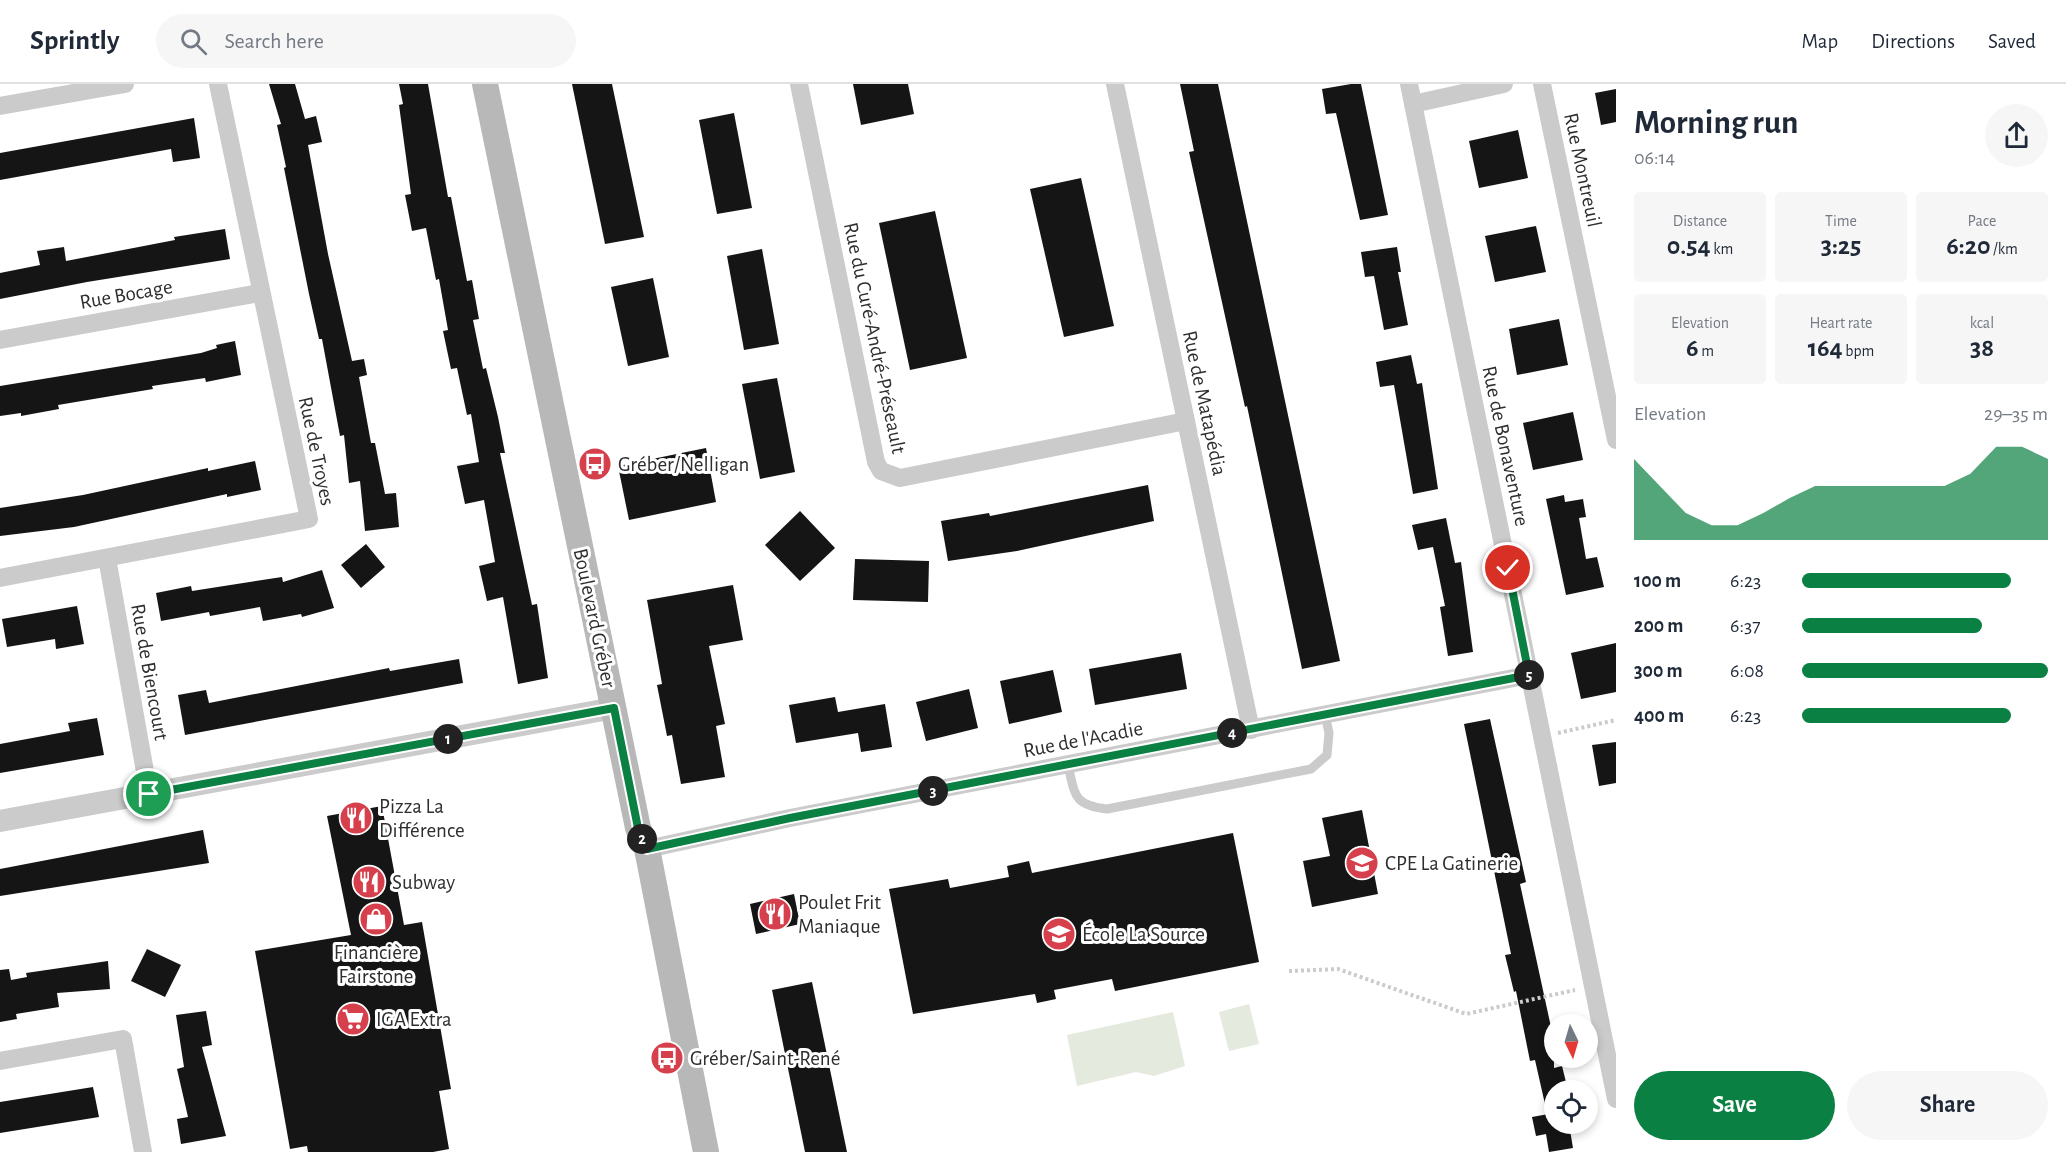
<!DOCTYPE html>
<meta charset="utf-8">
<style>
:root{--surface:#fff;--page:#f6f6f7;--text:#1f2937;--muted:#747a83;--line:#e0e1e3;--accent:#0b8043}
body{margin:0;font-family:"Alegreya Sans",sans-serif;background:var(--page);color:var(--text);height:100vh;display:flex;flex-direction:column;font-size:22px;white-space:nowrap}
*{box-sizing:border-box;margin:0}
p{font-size:20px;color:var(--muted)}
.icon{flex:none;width:33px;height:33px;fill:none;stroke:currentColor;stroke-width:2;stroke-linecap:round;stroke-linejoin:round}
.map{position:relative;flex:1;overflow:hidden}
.sheet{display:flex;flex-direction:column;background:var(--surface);width:450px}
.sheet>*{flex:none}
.needle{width:39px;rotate:175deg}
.tools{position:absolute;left:1544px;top:930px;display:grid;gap:12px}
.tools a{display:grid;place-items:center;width:54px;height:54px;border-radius:50%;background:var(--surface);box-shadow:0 3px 9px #0003;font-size:30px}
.pin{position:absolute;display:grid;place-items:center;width:51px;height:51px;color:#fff;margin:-26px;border:3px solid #fff;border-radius:50%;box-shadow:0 2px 6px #0007}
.km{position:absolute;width:30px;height:30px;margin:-15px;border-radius:50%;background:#222;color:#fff;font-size:16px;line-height:30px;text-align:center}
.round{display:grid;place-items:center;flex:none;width:63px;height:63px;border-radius:32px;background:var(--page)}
.head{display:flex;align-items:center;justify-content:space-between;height:102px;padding:0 18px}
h1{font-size:33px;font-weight:700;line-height:45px}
.stats{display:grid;grid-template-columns:repeat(3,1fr);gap:9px;height:102px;padding:6px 18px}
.stats div{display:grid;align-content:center;border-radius:6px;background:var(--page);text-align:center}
.stats b{font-size:26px;font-weight:700}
.stats small{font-size:16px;font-weight:400}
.stats p{font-size:16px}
.chart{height:168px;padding:12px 18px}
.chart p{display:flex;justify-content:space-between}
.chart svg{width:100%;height:108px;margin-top:6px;fill:var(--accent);opacity:.7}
.primary-button{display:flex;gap:12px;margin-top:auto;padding:12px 18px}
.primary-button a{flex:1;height:69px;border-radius:36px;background:var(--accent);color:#fff;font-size:24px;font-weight:700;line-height:69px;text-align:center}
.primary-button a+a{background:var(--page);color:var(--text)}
ul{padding:0 18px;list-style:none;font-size:20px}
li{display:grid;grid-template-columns:96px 72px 1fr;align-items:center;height:45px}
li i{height:15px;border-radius:8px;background:var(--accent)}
header{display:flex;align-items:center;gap:36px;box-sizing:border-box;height:84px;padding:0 30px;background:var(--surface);border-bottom:2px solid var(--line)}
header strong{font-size:28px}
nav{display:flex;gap:33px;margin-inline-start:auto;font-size:21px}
.search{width:420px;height:54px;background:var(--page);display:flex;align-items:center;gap:15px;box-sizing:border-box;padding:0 21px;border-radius:33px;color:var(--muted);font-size:22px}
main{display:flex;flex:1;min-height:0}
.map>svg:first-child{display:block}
</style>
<header>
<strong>Sprintly</strong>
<div class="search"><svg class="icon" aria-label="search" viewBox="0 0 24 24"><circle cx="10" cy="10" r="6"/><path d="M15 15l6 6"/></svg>Search here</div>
<nav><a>Map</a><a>Directions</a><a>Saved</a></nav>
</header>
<main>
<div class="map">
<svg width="1616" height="1068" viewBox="0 0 1616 1068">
<rect width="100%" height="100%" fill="#fff"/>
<g fill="#e4eadd">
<polygon points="1249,920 1259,960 1229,967 1219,928"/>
<polygon points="1173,928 1185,982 1154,992 1136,988 1077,1002 1067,951"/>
</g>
<g fill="#151515">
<polygon points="269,0 295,0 305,35 316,32 322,58 308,61 328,170 352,277 364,275 367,291 359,293 371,359 375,359 385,410 396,409 399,443 365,447 360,397 349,399 344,351 340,352 322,255 319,255 309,210 284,84 286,83 277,41 281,40"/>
<polygon points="399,0 428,0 448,113 451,113 467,197 472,196 479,235 473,236 483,285 486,284 498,333 505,369 500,369 532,521 537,520 548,594 518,600 503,513 487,517 479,482 495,478 484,416 465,420 457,382 479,378 471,330 467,331 457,284 451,285 443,247 448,246 439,195 436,196 426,144 412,147 405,111 411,110 399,21 403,20"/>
<polygon points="572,0 612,0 644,153 605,160"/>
<polygon points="853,0 908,0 914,30 861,41"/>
<polygon points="1180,0 1218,0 1340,577 1302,585 1247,322 1245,323 1189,68 1194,67"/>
<polygon points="1351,0 1361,0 1388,131 1360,136 1336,29 1326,30 1322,5"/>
<polygon points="1616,5 1616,38 1601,41 1595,9"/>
<polygon points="734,29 752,124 717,130 699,36"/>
<polygon points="194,34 200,74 173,78 171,65 0,96 0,69"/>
<polygon points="1518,46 1528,94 1479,104 1469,57"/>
<polygon points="1081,94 1114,242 1064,253 1030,105"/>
<polygon points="935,127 967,274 910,286 879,139"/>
<polygon points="1536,142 1546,188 1495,198 1485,152"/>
<polygon points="225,145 230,175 87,198 0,215 0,189 40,181 37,167 64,163 66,177 175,156 174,153"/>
<polygon points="1397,163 1401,188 1398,188 1408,241 1384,246 1374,192 1365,193 1361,168"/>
<polygon points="762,165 779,260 744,266 727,172"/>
<polygon points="653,194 669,273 628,282 611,203"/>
<polygon points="1559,235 1568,281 1517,291 1509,245"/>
<polygon points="235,257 241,291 206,298 205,294 152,302 153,305 58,321 59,325 21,332 21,329 0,332 0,302 201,269 217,264 216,261"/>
<polygon points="1411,271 1417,300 1422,299 1438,405 1413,410 1394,301 1380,303 1376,278"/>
<polygon points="777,294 795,388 760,395 742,300"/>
<polygon points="1573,328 1583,376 1533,386 1523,339"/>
<polygon points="706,364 716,418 629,436 618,382"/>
<polygon points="255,377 261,406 227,413 227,410 74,443 0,452 0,424 83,411 208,384 208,387"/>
<polygon points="1148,401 1154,437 1017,467 948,477 941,437 989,429 990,432"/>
<polygon points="1564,411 1565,418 1583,415 1586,433 1579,434 1586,475 1597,473 1604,503 1566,511 1546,415"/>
<polygon points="800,427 835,464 800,497 765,461"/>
<polygon points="1446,434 1455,479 1461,478 1473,568 1448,572 1440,523 1445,522 1433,463 1418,466 1412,441"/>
<polygon points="366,460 385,483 361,504 341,481"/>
<polygon points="855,475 929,477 928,518 853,516"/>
<polygon points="322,486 334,524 302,533 301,530 263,537 260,523 210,532 209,528 161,537 156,509 191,502 192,507 282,493 283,498"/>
<polygon points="733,501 743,556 709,562 725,640 716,642 725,693 681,700 672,651 667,652 657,601 662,600 647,516"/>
<polygon points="77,522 84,560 56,565 55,555 7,563 2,535"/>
<polygon points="1616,559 1616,608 1581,615 1571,569"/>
<polygon points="1181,569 1187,605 1095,621 1089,585"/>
<polygon points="459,575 463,599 185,651 178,611 206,606 209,619 389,584 390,587"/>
<polygon points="1053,586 1062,628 1009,640 1000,597"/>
<polygon points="969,605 978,644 926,657 916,618"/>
<polygon points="835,613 838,628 885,620 892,663 861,668 858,649 796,659 789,621"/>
<polygon points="97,634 104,671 0,689 0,660 70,647 68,639"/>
<polygon points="1490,635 1526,798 1520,800 1554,957 1554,984 1562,982 1568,1006 1554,1006 1554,1028 1547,1029 1535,976 1530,977 1516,907 1514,908 1505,871 1511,870 1464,640"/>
<polygon points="1616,658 1616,699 1599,702 1592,661"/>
<polygon points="382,722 404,841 422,838 451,1005 439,1007 449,1065 433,1068 308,1068 307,1062 290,1065 255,867 351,851 327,732"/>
<polygon points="1362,726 1378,810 1312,823 1303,777 1330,772 1322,734"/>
<polygon points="203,746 209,779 0,812 0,785"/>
<polygon points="1233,749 1259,878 1115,907 1112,895 1054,906 1056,915 1037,919 1035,910 913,930 889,805 948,795 950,804 1009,793 1007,782 1029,777 1032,789"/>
<polygon points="794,810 800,840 756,850 750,820"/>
<polygon points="147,865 181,881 165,913 131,897"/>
<polygon points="108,877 110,905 57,909 59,923 16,930 17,935 0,938 0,886 9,885 11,896 27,893 26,889"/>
<polygon points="812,898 847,1068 805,1068 772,906"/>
<polygon points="206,927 212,961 202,963 226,1052 181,1060 177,1035 188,1033 177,985 184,983 176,931"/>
<polygon points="93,1003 99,1033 0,1049 0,1018"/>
<polygon points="1554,1029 1554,1040 1569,1040 1573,1064 1549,1068 1546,1050 1536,1052 1532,1033"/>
</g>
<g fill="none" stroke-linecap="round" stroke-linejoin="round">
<g stroke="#cbcbcb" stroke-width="4" stroke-dasharray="3 3" stroke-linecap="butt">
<polyline points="1558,649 1616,636"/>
<polyline points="1289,887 1338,885 1466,930 1575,906"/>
</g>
<path stroke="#cbcbcb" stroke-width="9" d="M1068 681C1075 711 1073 721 1107 725L1311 685 1327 671 1329 649 1325 631"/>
<g stroke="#cbcbcb" stroke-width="18">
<polyline points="799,0 876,378 881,387 900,394 1186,337"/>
<polyline points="1115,0 1251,646"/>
<polyline points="1409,0 1616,1015"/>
<polyline points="1542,0 1616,356"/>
<polyline points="1413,20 1504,0"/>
<polyline points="0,22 125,0"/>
<polyline points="0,256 260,209"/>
<polyline points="107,474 149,710"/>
<polyline points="0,494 309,435 218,0"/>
<polyline points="647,765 790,734 1529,591"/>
<polyline points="0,977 123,955 143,1068"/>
</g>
<polyline stroke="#cbcbcb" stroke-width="22" points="0,737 614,624"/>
<polyline stroke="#b8b8b8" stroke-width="26" points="485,0 638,744 647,765 651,785 706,1068"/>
</g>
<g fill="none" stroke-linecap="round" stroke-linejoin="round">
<defs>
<polyline id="route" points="149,710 614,624 638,744 647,765 790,734 1529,591 1508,484"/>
</defs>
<use href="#route" stroke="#fff" stroke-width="12"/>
<use href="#route" stroke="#0b8043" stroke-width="8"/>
</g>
<defs>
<symbol id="bus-disc" viewBox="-11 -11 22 22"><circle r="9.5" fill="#d6404d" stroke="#fff"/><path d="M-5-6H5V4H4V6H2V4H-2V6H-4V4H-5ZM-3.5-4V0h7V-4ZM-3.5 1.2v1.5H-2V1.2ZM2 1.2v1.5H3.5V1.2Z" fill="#fff"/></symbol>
<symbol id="restaurant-disc" viewBox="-11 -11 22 22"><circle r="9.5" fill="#d6404d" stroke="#fff"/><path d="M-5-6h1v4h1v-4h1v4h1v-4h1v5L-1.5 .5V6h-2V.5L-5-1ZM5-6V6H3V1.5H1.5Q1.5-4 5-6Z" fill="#fff"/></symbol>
<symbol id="school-disc" viewBox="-11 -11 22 22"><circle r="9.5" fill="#d6404d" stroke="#fff"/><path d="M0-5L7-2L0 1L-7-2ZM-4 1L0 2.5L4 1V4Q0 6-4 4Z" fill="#fff"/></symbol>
<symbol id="shop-disc" viewBox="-11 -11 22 22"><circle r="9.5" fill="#d6404d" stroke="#fff"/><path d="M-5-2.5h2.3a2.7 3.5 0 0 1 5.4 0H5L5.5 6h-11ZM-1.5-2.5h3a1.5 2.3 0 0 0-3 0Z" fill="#fff"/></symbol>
<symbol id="supermarket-disc" viewBox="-11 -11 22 22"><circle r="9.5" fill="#d6404d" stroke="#fff"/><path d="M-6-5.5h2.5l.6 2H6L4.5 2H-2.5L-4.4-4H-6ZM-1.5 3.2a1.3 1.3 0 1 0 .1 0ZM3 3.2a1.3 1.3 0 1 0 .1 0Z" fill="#fff"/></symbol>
</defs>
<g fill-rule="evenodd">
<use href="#bus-disc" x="576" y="361" width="38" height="38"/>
<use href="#restaurant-disc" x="337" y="715" width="38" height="38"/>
<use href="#school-disc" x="1343" y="760" width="38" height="38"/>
<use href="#restaurant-disc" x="350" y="779" width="38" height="38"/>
<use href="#restaurant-disc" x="756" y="811" width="38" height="38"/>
<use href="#shop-disc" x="357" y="816" width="38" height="38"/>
<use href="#school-disc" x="1040" y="831" width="38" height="38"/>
<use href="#supermarket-disc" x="334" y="916" width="38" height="38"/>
<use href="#bus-disc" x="648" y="955" width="38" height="38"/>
</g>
<g text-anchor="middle" stroke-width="6" stroke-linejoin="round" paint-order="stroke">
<g font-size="21" fill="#2e2e2e" stroke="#fff">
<text transform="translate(1583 86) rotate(78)" y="7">Rue Montreuil</text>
<text transform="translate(126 210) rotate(-10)" y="7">Rue Bocage</text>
<text transform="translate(875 254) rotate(78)" y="7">Rue du Curé-André-Préseault</text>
<text transform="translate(1205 319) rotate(78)" y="7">Rue de Matapédia</text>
<text transform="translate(1506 362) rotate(78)" y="7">Rue de Bonaventure</text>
<text transform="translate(317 367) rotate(78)" y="7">Rue de Troyes</text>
<text transform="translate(595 534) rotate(78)" y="7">Boulevard Gréber</text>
<text transform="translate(150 588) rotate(80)" y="7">Rue de Biencourt</text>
<text transform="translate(1083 655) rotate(-11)" y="7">Rue de l'Acadie</text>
</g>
<g font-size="21" fill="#2e2e2e" stroke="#fff" text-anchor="start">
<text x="618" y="387">Gréber/Nelligan</text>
<text x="379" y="729">Pizza La<tspan x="379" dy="24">Différence</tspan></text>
<text x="1385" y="786">CPE La Gatinerie</text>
<text x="392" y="805">Subway</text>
<text x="798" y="825">Poulet Frit<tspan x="798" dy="24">Maniaque</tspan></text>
<text x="1082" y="857">École La Source</text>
<text x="376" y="875" text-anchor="middle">Financière<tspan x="376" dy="24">Fairstone</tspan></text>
<text x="376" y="942">IGA Extra</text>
<text x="690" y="981">Gréber/Saint-René</text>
</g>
</g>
</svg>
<div class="tools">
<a><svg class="needle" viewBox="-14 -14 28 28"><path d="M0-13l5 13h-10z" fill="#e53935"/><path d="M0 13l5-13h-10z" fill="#747a83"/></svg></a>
<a><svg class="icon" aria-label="locate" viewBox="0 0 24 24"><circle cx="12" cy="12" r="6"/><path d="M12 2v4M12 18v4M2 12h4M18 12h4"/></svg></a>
</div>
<div class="pin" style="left:149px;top:710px;background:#1e9e55"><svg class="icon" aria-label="arrive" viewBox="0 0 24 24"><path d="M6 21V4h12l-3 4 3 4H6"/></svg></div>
<div class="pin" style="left:1508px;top:484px;background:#d93025"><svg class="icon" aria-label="check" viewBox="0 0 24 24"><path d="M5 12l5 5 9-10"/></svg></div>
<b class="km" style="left:448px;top:655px">1</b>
<b class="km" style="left:642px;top:755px">2</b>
<b class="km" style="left:933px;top:707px">3</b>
<b class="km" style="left:1232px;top:649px">4</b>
<b class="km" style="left:1529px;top:591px">5</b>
</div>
<section class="sheet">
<div class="head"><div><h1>Morning run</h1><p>06:14</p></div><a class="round"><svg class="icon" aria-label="share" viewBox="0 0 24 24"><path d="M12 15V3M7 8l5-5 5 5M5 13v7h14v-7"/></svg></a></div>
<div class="stats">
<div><p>Distance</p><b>0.54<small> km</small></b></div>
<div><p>Time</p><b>3:25</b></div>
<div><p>Pace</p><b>6:20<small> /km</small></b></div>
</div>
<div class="stats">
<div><p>Elevation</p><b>6<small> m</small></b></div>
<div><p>Heart rate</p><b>164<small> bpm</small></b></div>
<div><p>kcal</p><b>38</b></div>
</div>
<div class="chart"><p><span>Elevation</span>29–35 m</p>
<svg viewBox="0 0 160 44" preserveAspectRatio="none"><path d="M0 44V11L10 22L20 33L30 38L40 38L50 33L60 27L70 22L80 22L90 22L100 22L110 22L120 22L130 17L140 6L150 6L160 11V44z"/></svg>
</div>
<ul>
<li><b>100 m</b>6:23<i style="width:85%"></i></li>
<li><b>200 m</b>6:37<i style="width:73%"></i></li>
<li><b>300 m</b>6:08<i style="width:100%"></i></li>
<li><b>400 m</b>6:23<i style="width:85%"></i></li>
</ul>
<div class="primary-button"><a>Save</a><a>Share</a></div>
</section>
</main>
